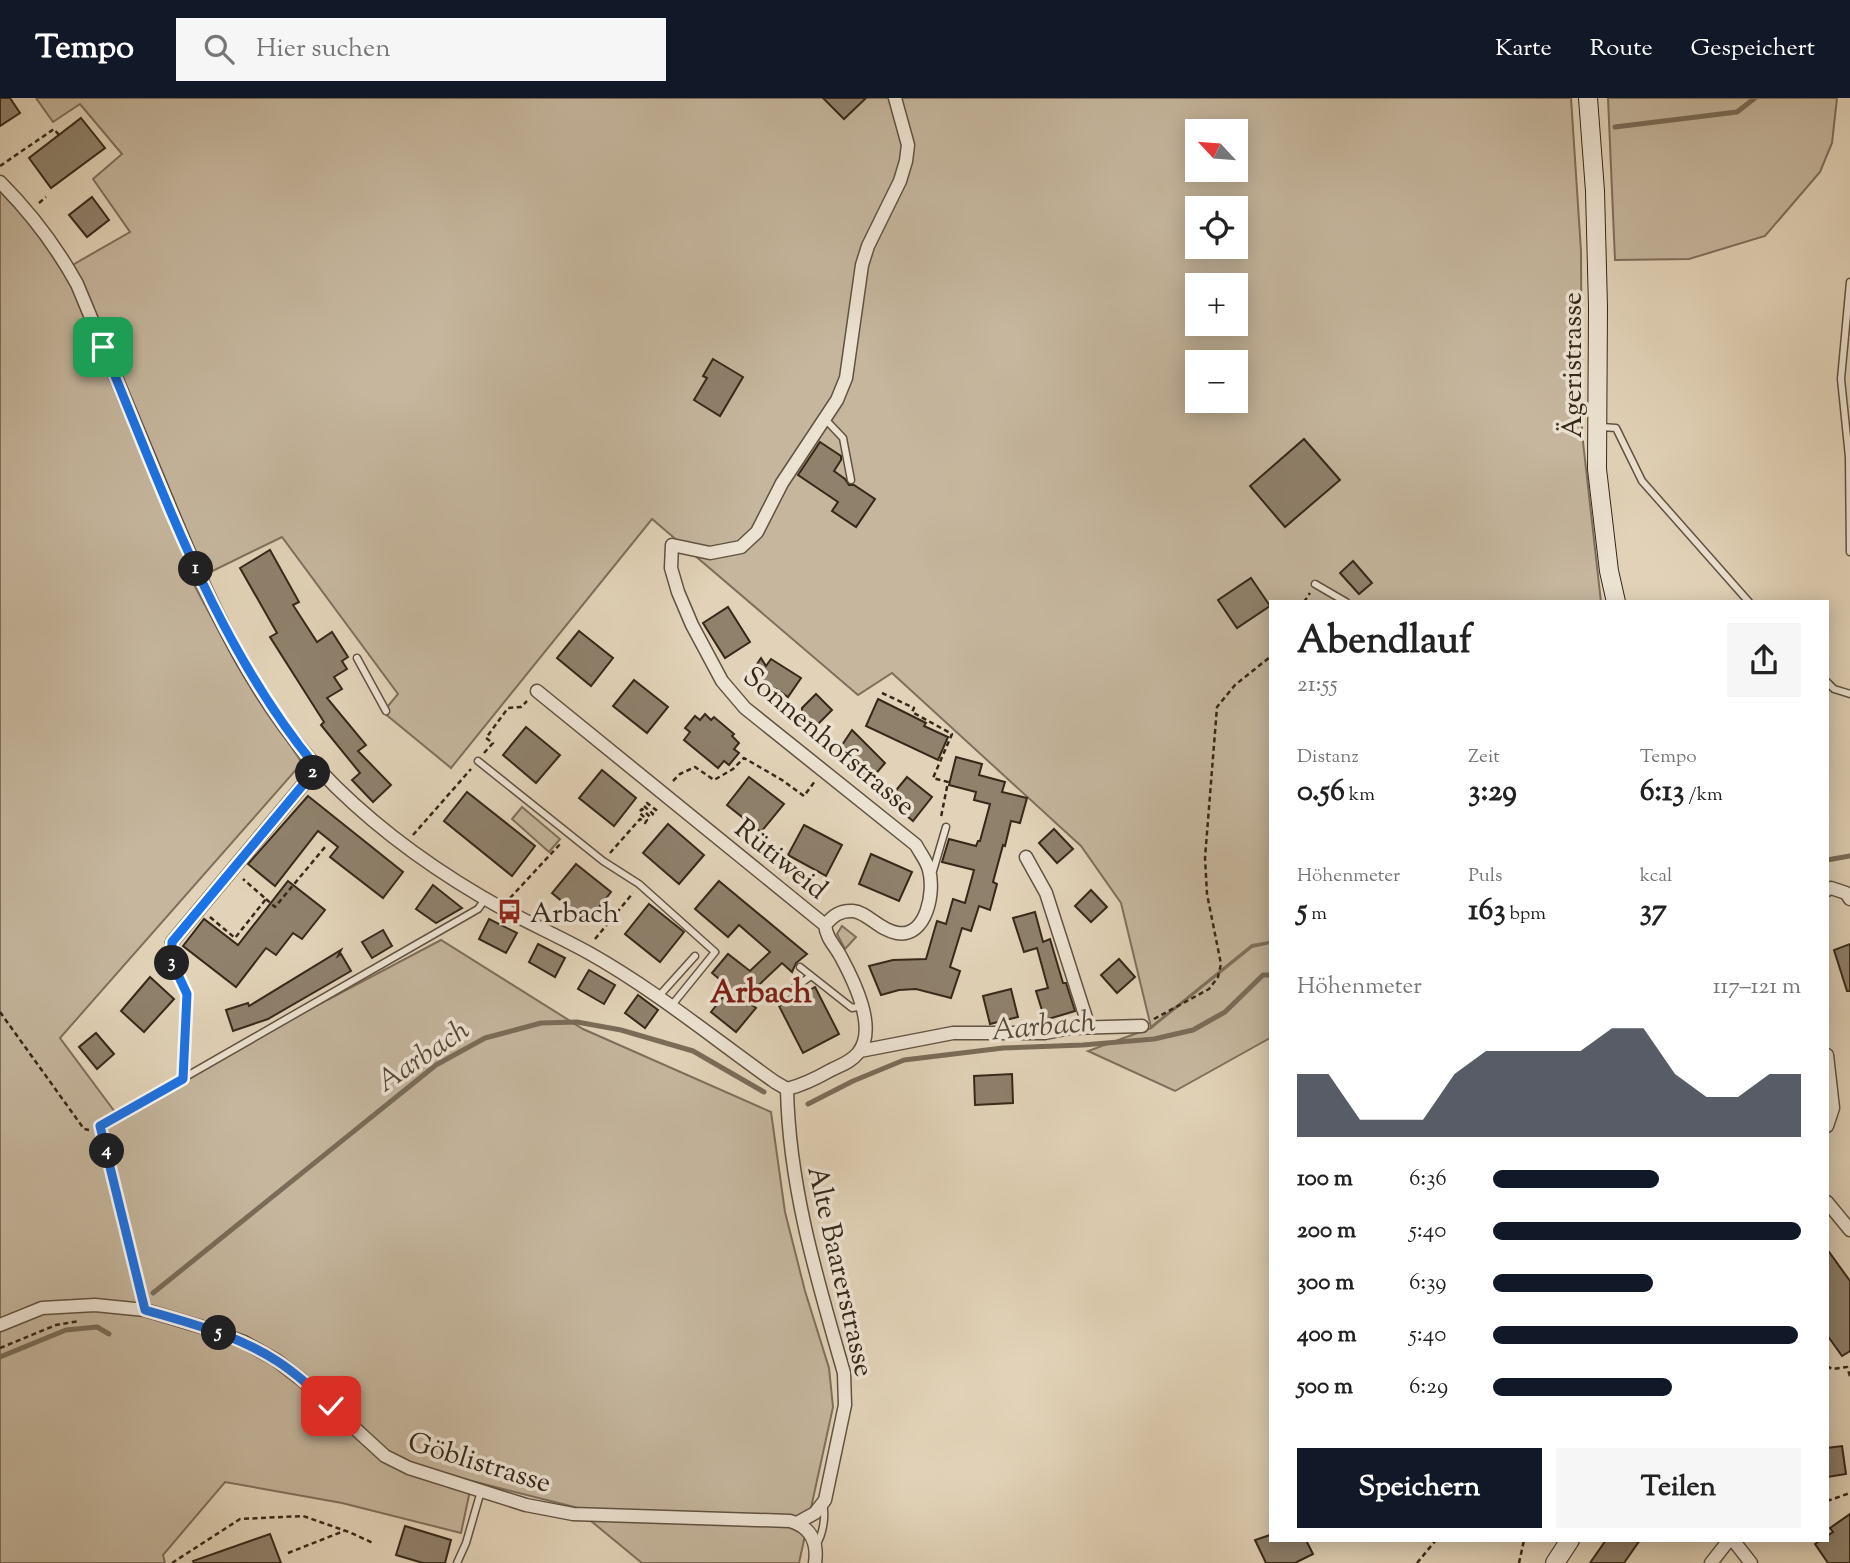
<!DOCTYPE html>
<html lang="de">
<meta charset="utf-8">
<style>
:root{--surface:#fff;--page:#f6f6f6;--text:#222;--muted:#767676;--accent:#111827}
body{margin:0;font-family:"Sorts Mill Goudy",serif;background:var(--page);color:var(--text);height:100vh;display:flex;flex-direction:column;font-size:26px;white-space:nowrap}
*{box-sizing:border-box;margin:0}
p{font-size:23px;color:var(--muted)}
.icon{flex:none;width:38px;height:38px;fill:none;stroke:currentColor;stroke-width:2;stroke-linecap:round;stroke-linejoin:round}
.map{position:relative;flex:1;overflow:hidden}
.details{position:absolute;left:1269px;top:502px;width:560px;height:942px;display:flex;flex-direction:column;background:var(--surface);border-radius:0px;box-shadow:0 4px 18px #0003}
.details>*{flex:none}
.needle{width:46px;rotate:296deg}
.controls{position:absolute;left:1185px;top:21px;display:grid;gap:14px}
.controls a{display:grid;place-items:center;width:63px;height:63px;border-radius:0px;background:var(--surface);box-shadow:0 4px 18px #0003;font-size:35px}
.pin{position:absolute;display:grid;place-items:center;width:60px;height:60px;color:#fff;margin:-30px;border-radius:14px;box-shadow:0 4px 10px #0006}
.km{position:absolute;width:35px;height:35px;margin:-18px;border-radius:50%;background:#222;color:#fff;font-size:19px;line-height:35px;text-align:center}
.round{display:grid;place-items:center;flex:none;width:74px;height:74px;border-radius:0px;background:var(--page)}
.overview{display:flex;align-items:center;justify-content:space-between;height:119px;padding:0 28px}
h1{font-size:38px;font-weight:700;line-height:52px}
.figures{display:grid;grid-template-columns:repeat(3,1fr);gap:10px;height:119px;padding:7px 28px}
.figures div{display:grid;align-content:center}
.figures b{font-size:30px;font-weight:700}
.figures small{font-size:19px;font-weight:400}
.figures p{font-size:19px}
.chart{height:196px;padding:14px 28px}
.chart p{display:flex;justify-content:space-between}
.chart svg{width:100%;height:126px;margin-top:7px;fill:var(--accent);opacity:.7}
.cta{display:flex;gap:14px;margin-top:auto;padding:14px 28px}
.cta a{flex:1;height:80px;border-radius:0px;background:var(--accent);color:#fff;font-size:28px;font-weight:700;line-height:80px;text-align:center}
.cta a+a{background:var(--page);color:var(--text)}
ul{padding:0 28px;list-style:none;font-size:23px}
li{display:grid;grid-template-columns:112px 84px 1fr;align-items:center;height:52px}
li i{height:18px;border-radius:9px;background:var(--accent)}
header{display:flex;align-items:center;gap:42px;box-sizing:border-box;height:98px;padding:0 35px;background:var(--accent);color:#fff}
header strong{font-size:33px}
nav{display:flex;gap:38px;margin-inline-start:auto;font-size:24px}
.search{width:490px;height:63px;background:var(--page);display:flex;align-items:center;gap:18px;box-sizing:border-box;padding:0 24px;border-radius:0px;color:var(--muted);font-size:26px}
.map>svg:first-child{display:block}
</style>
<header>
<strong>Tempo</strong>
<div class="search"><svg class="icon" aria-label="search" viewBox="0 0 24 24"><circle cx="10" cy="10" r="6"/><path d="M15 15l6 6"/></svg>Hier suchen</div>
<nav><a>Karte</a><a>Route</a><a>Gespeichert</a></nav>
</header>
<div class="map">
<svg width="1850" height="1465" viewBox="0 0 1850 1465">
<rect width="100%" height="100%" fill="#e2d3b8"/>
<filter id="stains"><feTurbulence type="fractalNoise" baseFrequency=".00286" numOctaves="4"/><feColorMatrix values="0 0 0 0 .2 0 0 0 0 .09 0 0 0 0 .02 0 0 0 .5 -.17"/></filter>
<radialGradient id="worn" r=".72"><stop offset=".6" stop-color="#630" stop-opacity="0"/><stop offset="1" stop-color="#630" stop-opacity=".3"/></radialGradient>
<g fill="#c5b69d" stroke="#7e6f5b" stroke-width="2" fill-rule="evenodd">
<path d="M36 0H1571L1581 153 1582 335 1601 504H1270V844L1252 847 1151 929 1121 805 1081 748 892 575 858 597 652 421 451 670 383 614 398 596 282 439 192 483 237 567 302 665 60 940 115 1014 441 842 583 931 771 1014 785 1114 805 1193 829 1270 833 1309 799 1465H642L574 1409 472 1383 461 1435 342 1405 225 1384 163 1457 165 1465H0V93L34 129 62 173 130 134 93 81 122 56 80 6 53 24ZM1197 33H1236V72H1197ZM1197 110H1236V149H1197ZM1197 187H1236V226H1197ZM1197 264H1236V303H1197Z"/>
<polygon points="1608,0 1837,0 1832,45 1820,74 1765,138 1689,161 1615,162"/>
<polygon points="522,709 560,741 549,754 512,721"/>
<polygon points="842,828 856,839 845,851 837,836"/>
<polygon points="1270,845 1270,940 1175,993 1088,953 1151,930 1252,849"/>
</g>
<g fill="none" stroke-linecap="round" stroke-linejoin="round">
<g stroke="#7a6c58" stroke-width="5">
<polyline points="1615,29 1737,14 1755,0"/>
<polyline points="1827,762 1850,758"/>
<polyline points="808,1006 853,983 904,962 1003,950 1083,947 1154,941 1193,932 1225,914 1263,877 1270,877"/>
<polyline points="153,1195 436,967 485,940 541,925 577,924 621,932 693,953 764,994"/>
<polyline points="0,1259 66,1232 97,1229 109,1236"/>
</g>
</g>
<g fill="#8f816c" stroke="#362819" stroke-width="2">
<polygon points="0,0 10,0 20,15 0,28"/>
<polygon points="823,0 866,0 844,21"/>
<polygon points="81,20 105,50 51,90 29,60"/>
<polygon points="92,99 109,122 87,139 69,117"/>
<polygon points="713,261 743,279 720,318 694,302 707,280 703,278"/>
<polygon points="1304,341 1340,382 1285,429 1250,388"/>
<polygon points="820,344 841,358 841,362 834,373 845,381 849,387 854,387 875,401 856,429 832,413 838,404 798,377"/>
<polygon points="270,452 299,504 293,507 317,544 332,534 348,559 342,563 347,571 334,579 342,591 327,600 366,647 358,653 391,687 373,704 352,682 360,675 321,627 324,624 270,539 277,535 240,470"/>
<polygon points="1353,463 1372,485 1359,496 1340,475"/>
<polygon points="1251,480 1270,508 1237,530 1218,502"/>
<polygon points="728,509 750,544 725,560 703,525"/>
<polygon points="579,533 613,560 591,588 557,560"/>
<polygon points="761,560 766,568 771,561 801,580 788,599 776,591 774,594 749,578"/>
<polygon points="634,582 668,609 647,635 613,608"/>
<polygon points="816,596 832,612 815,629 802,615 802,610"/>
<polygon points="878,601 926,625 924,628 948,639 938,662 866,628"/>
<polygon points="705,616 711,622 714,619 734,636 732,638 739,645 734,651 739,655 729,667 724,663 718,670 684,642 690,634 685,630 695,618 700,622"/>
<polygon points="526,629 560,657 536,685 503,657"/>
<polygon points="852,632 885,665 868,685 834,659"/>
<polygon points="956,659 982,666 979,677 1005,684 1002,694 1027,700 1020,725 1011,723 1005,748 1003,747 993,784 997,786 990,812 979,808 971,833 962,830 950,869 960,873 951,900 916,891 899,892 881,897 869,868 893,862 926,861 937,823 946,826 953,801 965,805 974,772 942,764 949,741 976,748 978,743 980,743 990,706 974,702 976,694 949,687"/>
<polygon points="602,672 636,700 614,728 579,700"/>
<polygon points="749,679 784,706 761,734 727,707"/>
<polygon points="907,679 932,699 913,723 888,702"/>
<polygon points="467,694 535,748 512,778 444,723"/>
<polygon points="308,698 403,774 383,800 330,759 338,749 318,733 275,788 248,766"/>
<polygon points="668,726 704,757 679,786 643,755"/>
<polygon points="804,727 842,747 826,778 788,757"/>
<polygon points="1054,731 1073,751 1057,765 1039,745"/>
<polygon points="871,756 912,774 899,803 859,786"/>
<polygon points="576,766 611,794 587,824 552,795"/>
<polygon points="288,783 325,812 302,841 293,835 276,857 266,850 236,889 183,848 204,821 238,847"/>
<polygon points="719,783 807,856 796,865 792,874 782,865 744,901 756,910 736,934 711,914 730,890 712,875 728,856 750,873 770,854 739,827 728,839 695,811"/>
<polygon points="433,787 462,810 436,825 416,811"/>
<polygon points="1091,792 1107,809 1091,824 1075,808"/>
<polygon points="649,806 684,834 660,864 625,836"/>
<polygon points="1035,814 1043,844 1050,841 1063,885 1066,885 1075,913 1045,922 1036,893 1048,890 1037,850 1024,854 1013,820"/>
<polygon points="489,821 517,835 506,855 479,841"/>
<polygon points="383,832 392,848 372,860 362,844"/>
<polygon points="538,846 565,860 555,879 529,864"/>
<polygon points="1850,846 1850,893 1847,893 1834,852"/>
<polygon points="341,852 338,858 341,856 351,873 268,921 233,933 226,912 248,905 249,908"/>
<polygon points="1119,861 1135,879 1117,895 1101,877"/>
<polygon points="589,872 615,887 604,906 578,891"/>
<polygon points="150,879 174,901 144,934 121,913"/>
<polygon points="815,889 839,936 803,955 779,908"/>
<polygon points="1011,891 1018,919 990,926 983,898"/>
<polygon points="638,897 658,912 645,930 625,915"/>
<polygon points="96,935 114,956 97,971 79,949"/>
<polygon points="1012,976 1013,1005 975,1007 974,978"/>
<polygon points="1827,1151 1850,1183 1850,1253 1842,1258 1827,1237"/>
<polygon points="1842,1348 1846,1376 1827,1379 1827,1350"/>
<polygon points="1850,1416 1850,1465 1828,1465 1815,1446 1821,1442 1827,1442 1827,1438 1833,1434 1830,1430"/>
<polygon points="405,1428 451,1442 445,1465 423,1465 396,1457"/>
<polygon points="270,1436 281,1465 194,1465 193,1463"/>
<polygon points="1270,1437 1270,1442 1306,1442 1313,1456 1295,1465 1266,1465 1255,1442"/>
<polygon points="1606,1442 1640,1442 1624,1465 1590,1465"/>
</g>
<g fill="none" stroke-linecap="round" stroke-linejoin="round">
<defs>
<g id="lane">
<polyline points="1850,184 1841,281 1849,359 1850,454"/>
<polyline points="825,321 843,340 851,382"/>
<polyline points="1601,329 1616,330 1642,383 1749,504"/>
<polyline points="1315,486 1346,504"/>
<polyline points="357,560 386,613"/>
<polyline points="1827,584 1834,591 1850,596"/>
<polyline points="478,663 603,763 639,786 715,854 672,907"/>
<polyline points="933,773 946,729"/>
<polyline points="172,844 172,864 187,896 183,981"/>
<polyline points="800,869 852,910 862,908"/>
<polyline points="784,897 811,878"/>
<polyline points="659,898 695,858"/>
<polyline points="145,1212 100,1028 478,811 486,800"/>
<path d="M816 1447C823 1437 826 1418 823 1406"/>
<polyline points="457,1465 466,1445 481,1393"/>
</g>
<g id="street">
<path d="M0 84C31 115 56 148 77 186 105 254 134 322 162 390 206 496 253 607 336 689 385 737 445 779 505 812 533 827 562 840 589 855 655 892 713 940 775 984L787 991"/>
<path d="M537 593 825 827C827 842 835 847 841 859 854 883 878 931 858 955 851 964 841 967 831 972 817 980 803 987 787 991"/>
<polyline points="1026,759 1046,795 1089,929"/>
<polyline points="1827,792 1831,790 1846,795 1850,801"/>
<path d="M825 827C833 818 840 812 853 813 867 814 879 832 897 835 927 840 935 793 929 772 927 763 920 755 916 747L745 610 722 583 692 527 678 494 671 470 672 447 710 455 741 449 757 434 782 385 837 302 846 280 862 167 868 148 900 83 906 63 908 47 895 0"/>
<polyline points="172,844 317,670"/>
<polyline points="860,953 953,935 1045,935 1070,930 1142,928"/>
<polyline points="1827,957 1833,1010 1827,1028"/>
<path d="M787 991C789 1089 817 1181 844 1275L845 1307 825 1402 815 1415 797 1425"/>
<polyline points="1827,1104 1850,1132"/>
<path d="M0 1227 42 1210 95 1207 145 1212 202 1229 244 1244 276 1262 302 1282 385 1358 409 1370 526 1407 573 1416 790 1423C811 1429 818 1444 815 1465"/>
<polyline points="1733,1442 1751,1465"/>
<polyline points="1711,1465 1729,1442"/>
</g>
<g id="secondary">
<polyline points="1588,0 1595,93 1598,209 1597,371 1609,473 1616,504"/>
<polyline points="1555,1465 1570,1442"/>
</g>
</defs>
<use href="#lane" stroke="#615341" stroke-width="9"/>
<use href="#street" stroke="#615341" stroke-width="15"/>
<use href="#secondary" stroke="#362819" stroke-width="20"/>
<g stroke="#362819" stroke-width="2.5" stroke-dasharray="5 3.5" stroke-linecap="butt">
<polyline points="0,68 54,31 59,37"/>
<polyline points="39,105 46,99"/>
<polyline points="1304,504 1310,495"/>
<polyline points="882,595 914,610 912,614 952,636 933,680 948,684 941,719"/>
<polyline points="484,655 493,645 486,640 508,610 521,609 527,603"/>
<polyline points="673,683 680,676 695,669 714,682 733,671 744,660 782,682 804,698 815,683"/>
<polyline points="413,737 471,671"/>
<polyline points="610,755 640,721 645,725 647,722 639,714 642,711 650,719 653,716 644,708 647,705 656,712 658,710"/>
<polyline points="510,800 562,744"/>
<polyline points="266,801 275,809 325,749"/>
<polyline points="210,819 235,840 266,801 243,781"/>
<polyline points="595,841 633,795"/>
<polyline points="0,914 84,1031 89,1032"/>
<polyline points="1154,921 1209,891 1218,879 1221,866 1207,796 1205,760 1217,609 1235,587 1270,559"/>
<polyline points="0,1250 56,1227 79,1223"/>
<polyline points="1827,1268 1832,1271 1847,1269 1850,1278"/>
<polyline points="1827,1403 1850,1395"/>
<polyline points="288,1455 344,1433"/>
<polyline points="172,1465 240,1421 303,1418 349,1434 373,1445"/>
<polyline points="1417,1465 1436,1442"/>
<polyline points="1519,1465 1524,1442"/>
</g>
<use href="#lane" stroke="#ece2d1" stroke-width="6"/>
<use href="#street" stroke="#ece2d1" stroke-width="12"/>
<use href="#secondary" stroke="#ece2d1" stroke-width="18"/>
</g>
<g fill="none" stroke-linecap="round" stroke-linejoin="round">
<defs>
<path id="route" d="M103 249C164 394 215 547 317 670L172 844V864L187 896 183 981 100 1028 145 1212C190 1225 237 1237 277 1263 297 1276 314 1292 331 1308"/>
</defs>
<use href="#route" stroke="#fff" stroke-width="14"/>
<use href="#route" stroke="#1a73e8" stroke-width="9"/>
</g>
<defs>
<symbol id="bus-bare" viewBox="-9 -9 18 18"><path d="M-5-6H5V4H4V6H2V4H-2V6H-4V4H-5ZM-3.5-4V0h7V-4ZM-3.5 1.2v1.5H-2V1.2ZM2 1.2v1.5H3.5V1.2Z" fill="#8f2418" stroke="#ece2d1" stroke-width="2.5" paint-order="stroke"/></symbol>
</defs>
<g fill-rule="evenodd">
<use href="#bus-bare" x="492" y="796" width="35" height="35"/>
</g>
<g text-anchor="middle" stroke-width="7" stroke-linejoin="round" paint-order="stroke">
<g font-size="28" fill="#362819" stroke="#ece2d1">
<text transform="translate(1571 267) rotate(-90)" y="10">Ägeristrasse</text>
<text transform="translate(830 642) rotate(40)" y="10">Sonnenhofstrasse</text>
<text transform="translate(782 760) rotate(39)" y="10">Rütiweid</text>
<text transform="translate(842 1173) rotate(77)" y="10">Alte Baarerstrasse</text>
<text transform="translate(480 1363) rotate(17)" y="10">Göblistrasse</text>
</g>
<g font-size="28" fill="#362819" stroke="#ece2d1" text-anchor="start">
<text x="530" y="824">Arbach</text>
</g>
<g font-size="30" font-style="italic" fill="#584a38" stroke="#ece2d1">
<text transform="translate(1043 927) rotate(-5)" y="10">Aarbach</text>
<text transform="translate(422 957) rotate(-34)" y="10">Aarbach</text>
</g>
<g font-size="32" font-weight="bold" fill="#7a1f14" stroke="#ece2d1">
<text x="761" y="904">Arbach</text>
</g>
</g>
<rect width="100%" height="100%" filter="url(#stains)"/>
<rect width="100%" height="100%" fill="url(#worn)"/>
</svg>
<div class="controls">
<a><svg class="needle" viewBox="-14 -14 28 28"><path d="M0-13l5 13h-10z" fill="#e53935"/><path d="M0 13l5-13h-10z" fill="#767676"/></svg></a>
<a><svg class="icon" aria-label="locate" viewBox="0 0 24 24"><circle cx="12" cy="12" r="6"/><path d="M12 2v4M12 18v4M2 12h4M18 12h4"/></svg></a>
<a>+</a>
<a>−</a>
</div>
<div class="pin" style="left:103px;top:249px;background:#1e9e55"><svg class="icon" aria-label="arrive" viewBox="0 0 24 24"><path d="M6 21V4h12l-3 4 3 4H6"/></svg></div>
<div class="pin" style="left:331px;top:1308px;background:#d93025"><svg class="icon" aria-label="check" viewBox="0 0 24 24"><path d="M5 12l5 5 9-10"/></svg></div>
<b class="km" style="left:196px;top:471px">1</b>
<b class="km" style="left:313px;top:675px">2</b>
<b class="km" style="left:172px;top:865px">3</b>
<b class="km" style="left:107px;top:1053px">4</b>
<b class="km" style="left:219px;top:1235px">5</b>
<section class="details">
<div class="overview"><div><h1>Abendlauf</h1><p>21:55</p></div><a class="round"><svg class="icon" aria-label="share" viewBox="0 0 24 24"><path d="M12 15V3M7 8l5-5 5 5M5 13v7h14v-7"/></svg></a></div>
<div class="figures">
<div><p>Distanz</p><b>0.56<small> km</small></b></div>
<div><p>Zeit</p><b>3:29</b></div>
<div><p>Tempo</p><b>6:13<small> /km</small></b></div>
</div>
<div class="figures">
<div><p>Höhenmeter</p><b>5<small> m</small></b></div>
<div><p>Puls</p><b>163<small> bpm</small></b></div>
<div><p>kcal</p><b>37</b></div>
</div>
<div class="chart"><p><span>Höhenmeter</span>117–121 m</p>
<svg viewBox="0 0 160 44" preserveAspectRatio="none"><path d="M0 44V22L10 22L20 38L30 38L40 38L50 22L60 14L70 14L80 14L90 14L100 6L110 6L120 22L130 30L140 30L150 22L160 22V44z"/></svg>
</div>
<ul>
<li><b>100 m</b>6:36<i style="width:54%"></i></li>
<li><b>200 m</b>5:40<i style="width:100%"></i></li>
<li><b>300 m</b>6:39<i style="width:52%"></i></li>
<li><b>400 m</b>5:40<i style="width:99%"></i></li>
<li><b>500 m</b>6:29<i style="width:58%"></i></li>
</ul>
<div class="cta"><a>Speichern</a><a>Teilen</a></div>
</section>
</div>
